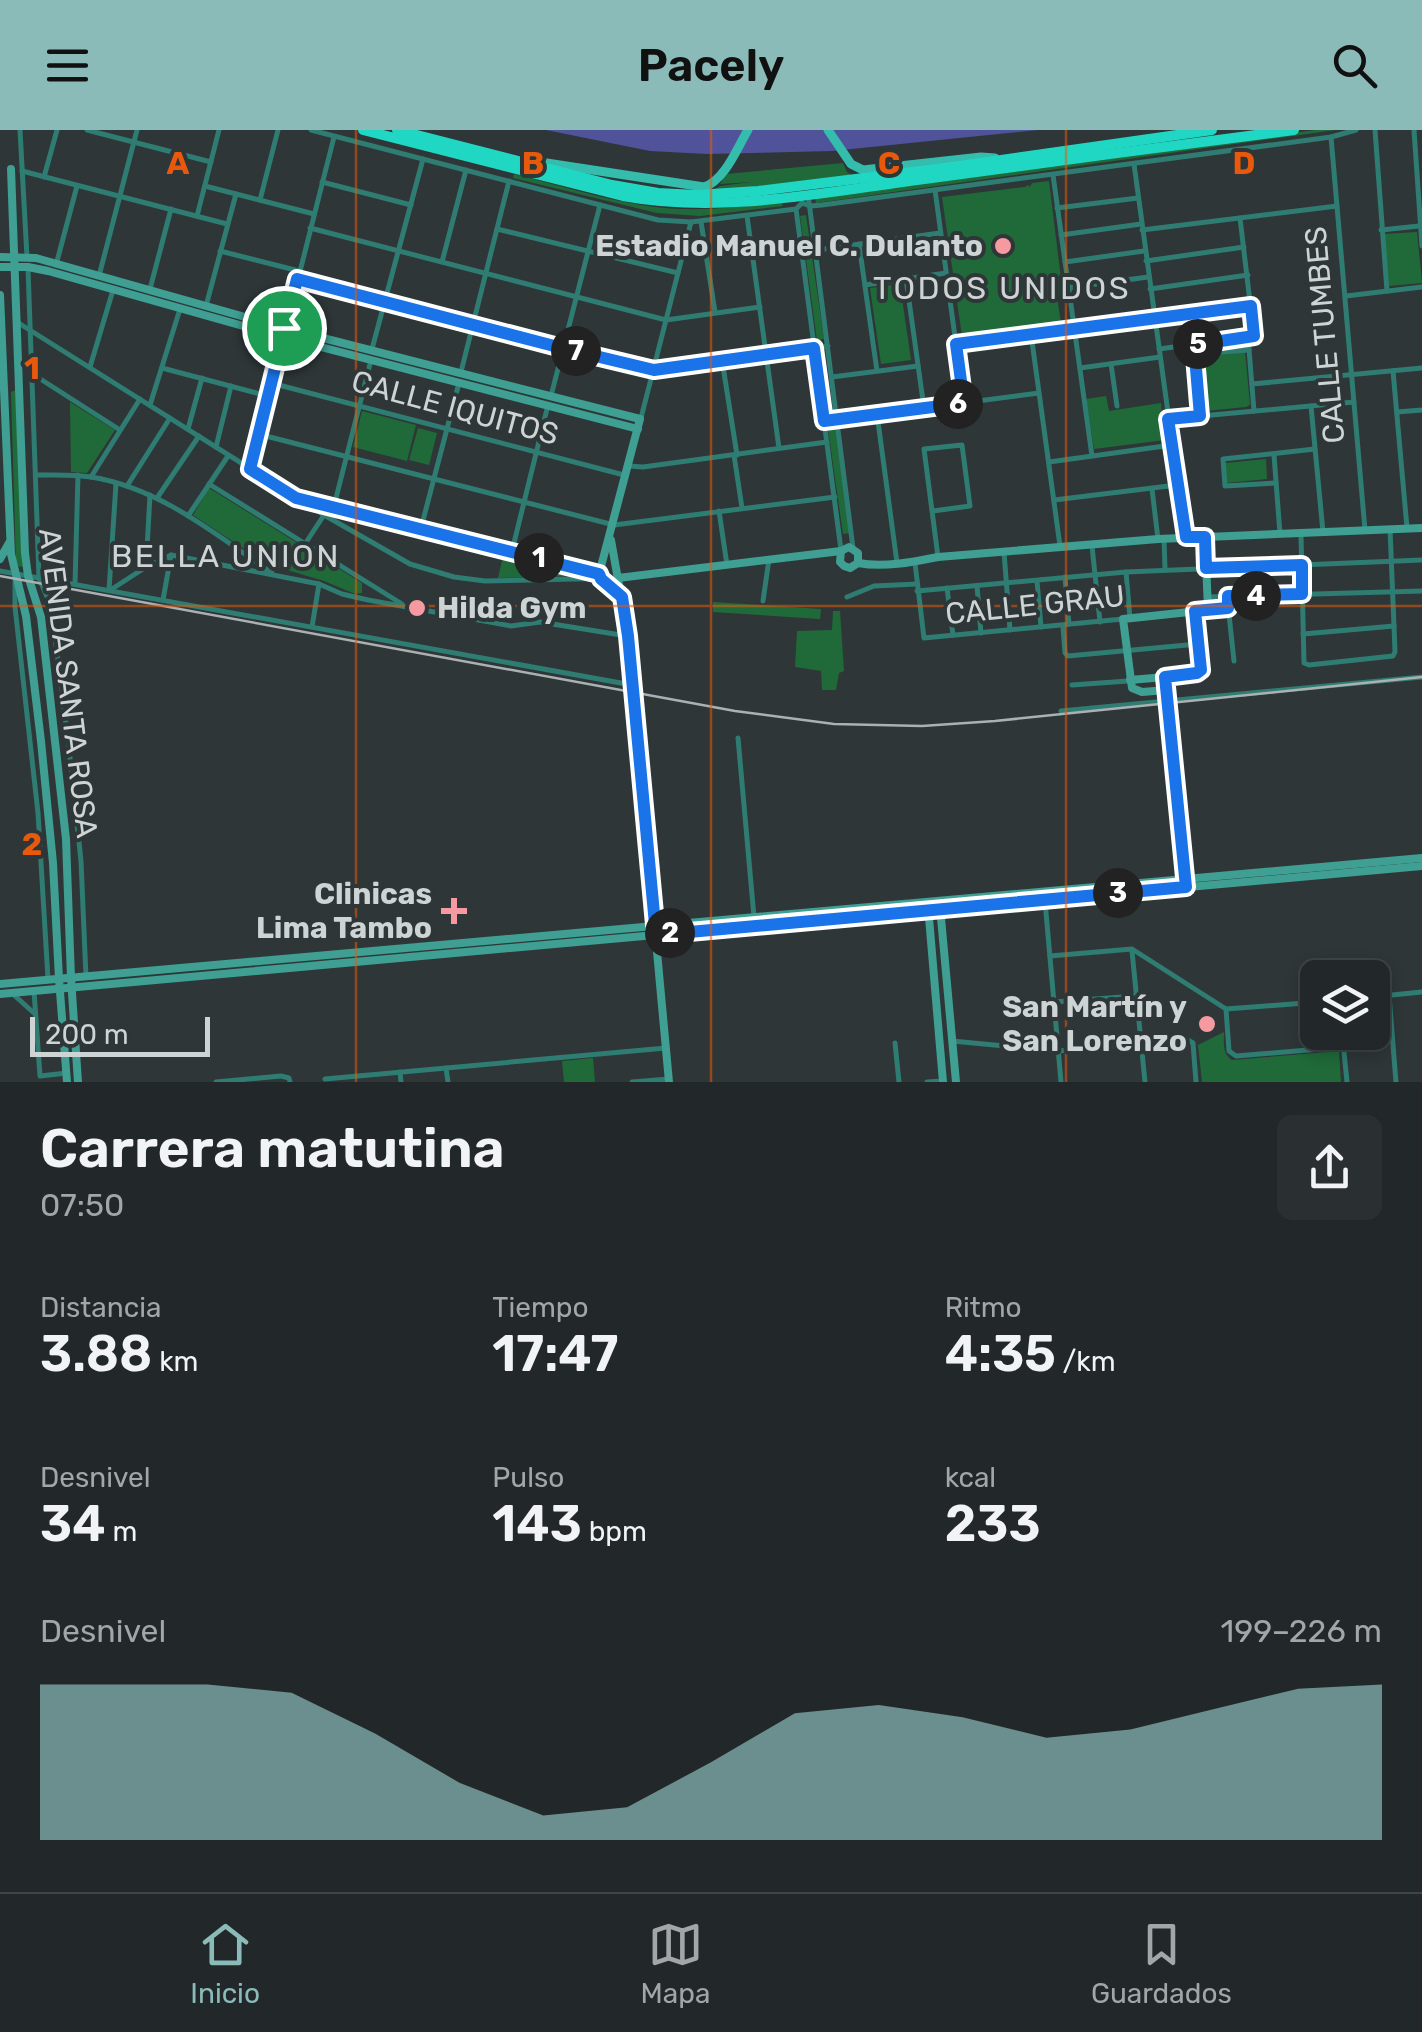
<!DOCTYPE html>
<html lang="es">
<meta charset="utf-8">
<style>
:root{--surface:#22282a;--page:#2a3032;--text:#f1f3f6;--muted:#a2a6a8;--line:#3f4447;--accent:#8bbbb9}
body{margin:0;font-family:Rubik,sans-serif;background:var(--page);color:var(--text);height:100vh;display:flex;flex-direction:column;font-size:38px;white-space:nowrap}
*{box-sizing:border-box;margin:0}
p{font-size:32px;color:var(--muted)}
.icon{flex:none;width:55px;height:55px;fill:none;stroke:currentColor;stroke-width:2;stroke-linecap:round;stroke-linejoin:round}
.map{position:relative;height:952px;overflow:hidden}
.details{display:flex;flex-direction:column;background:var(--surface);flex:1}
.details>*{flex:none}
.fabs{position:absolute;left:1300px;top:830px;display:grid;gap:20px}
.fabs a{display:grid;place-items:center;width:90px;height:90px;border-radius:15px;background:var(--surface);box-shadow:0 5px 15px #0003,0 0 0 2px var(--line);font-size:50px}
.scale{position:absolute;left:30px;bottom:25px;width:180px;box-sizing:border-box;padding-left:10px;border:5px solid #ced3d4;border-top:0;font-size:28px;line-height:35px;white-space:nowrap;color:#ced3d4;-webkit-text-stroke:8px #2e3638;paint-order:stroke}
.pin{position:absolute;display:grid;place-items:center;width:85px;height:85px;color:#fff;margin:-42px;border:5px solid #fff;border-radius:50%;box-shadow:0 2px 10px #0007}
.km{position:absolute;width:50px;height:50px;margin:-25px;border-radius:50%;background:#222;color:#fff;font-size:28px;line-height:50px;text-align:center}
.round{display:grid;place-items:center;flex:none;width:105px;height:105px;border-radius:15px;background:var(--page)}
.headline{display:flex;align-items:center;justify-content:space-between;height:170px;padding:0 40px}
h1{font-size:55px;font-weight:600;line-height:75px}
.stats{display:grid;grid-template-columns:repeat(3,1fr);gap:15px;height:170px;padding:10px 40px}
.stats div{display:grid;align-content:center}
.stats b{font-size:50px;font-weight:600}
.stats small{font-size:28px;font-weight:400}
.stats p{font-size:28px}
.chart{height:280px;padding:20px 40px}
.chart p{display:flex;justify-content:space-between}
.chart svg{width:100%;height:180px;margin-top:10px;fill:var(--accent);opacity:.7}
header{display:flex;justify-content:space-between;align-items:center;height:130px;padding:0 40px;background:var(--accent);color:#111;font-size:45px;font-weight:600}
.tabs{display:flex;justify-content:space-around;align-items:center;height:140px;border-top:2px solid var(--line);background:var(--surface);font-size:28px;color:var(--muted)}
.tabs a{display:grid;justify-items:center;gap:5px}
.tabs .selected{color:var(--accent)}
.map>svg:first-child{display:block}
</style>
<header><svg class="icon" aria-label="menu" viewBox="0 0 24 24"><path d="M4 6h16M4 12h16M4 18h16"/></svg>Pacely<svg class="icon" aria-label="search" viewBox="0 0 24 24"><circle cx="10" cy="10" r="6"/><path d="M15 15l6 6"/></svg></header>
<div class="map">
<svg width="1422" height="952" viewBox="0 0 1422 952">
<rect width="100%" height="100%" fill="#2e3638"/>
<g fill="#206a39">
<polygon points="1315,0 1335,0 816,73 815,68"/>
<polygon points="843,33 847,42 853,46 711,62 720,56 751,52 720,54 726,44"/>
<path d="M514 44C568 57 625 77 681 79 714 80 747 76 781 72L783 76 700 86 657 83 513 48Z"/>
<polygon points="1049,51 1063,165 1057,167 1061,193 962,206 942,67 1025,57 1028,55 1030,57 1032,53"/>
<polygon points="806,85 824,209 817,210 800,86"/>
<polygon points="1417,102 1422,153 1389,156 1384,104"/>
<polygon points="900,154 911,230 881,234 870,158"/>
<polygon points="1245,221 1250,275 1246,277 1205,281 1199,226"/>
<polygon points="16,260 23,437 16,436 11,262"/>
<polygon points="1106,266 1109,281 1161,273 1165,310 1094,319 1086,269"/>
<polygon points="70,272 115,300 87,343 71,342"/>
<polygon points="362,281 416,295 407,331 353,317"/>
<polygon points="418,298 437,303 429,335 409,330"/>
<polygon points="836,298 851,403 843,404 828,299"/>
<polygon points="1266,329 1267,349 1226,353 1225,333"/>
<polygon points="209,358 362,453 362,463 355,464 324,451 267,434 193,385"/>
<polygon points="504,422 580,441 578,446 498,448"/>
<polygon points="713,472 821,479 820,489 713,482"/>
<polygon points="833,481 840,481 844,541 839,543 836,560 822,560 821,541 795,537 797,501 832,500"/>
<path d="M1224 902C1224 913 1222 923 1232 930L1339 921 1341 952H1202L1198 915Z"/>
<polygon points="593,928 595,952 564,952 562,931"/>
</g>
<polygon fill="#505399" points="546,0 1038,0 832,21 707,24 650,21"/>
<g fill="none" stroke-linecap="round" stroke-linejoin="round">
<g stroke="#2f7c72" stroke-width="5">
<polyline points="20,0 27,127"/>
<polyline points="87,0 211,32"/>
<polyline points="311,0 658,90 691,92 796,79 802,73 810,76 822,75 1331,7 1356,0"/>
<polyline points="1375,0 1387,161"/>
<polyline points="1414,0 1422,116"/>
<polyline points="1331,7 1365,400"/>
<polyline points="1134,34 1185,407"/>
<polyline points="22,41 227,94"/>
<polyline points="1053,45 1092,326"/>
<polyline points="44,47 57,0"/>
<polyline points="322,52 411,75"/>
<polyline points="205,56 314,84"/>
<polyline points="935,60 964,273"/>
<polyline points="808,64 853,418"/>
<polyline points="260,70 278,0"/>
<polyline points="1057,78 1138,68"/>
<polyline points="796,79 841,420"/>
<polyline points="197,86 219,0"/>
<polyline points="747,86 779,318"/>
<polyline points="701,92 715,182"/>
<polyline points="310,98 666,190 760,177"/>
<polyline points="497,99 678,143"/>
<polyline points="1142,100 1337,76"/>
<polyline points="1381,100 1419,96"/>
<polyline points="1061,105 1141,94"/>
<polyline points="859,114 877,241"/>
<polyline points="817,120 940,103"/>
<polyline points="220,121 299,141"/>
<polyline points="1146,131 1244,117"/>
<polyline points="442,132 466,40"/>
<polyline points="1065,132 1144,121"/>
<polyline points="56,135 77,56"/>
<polyline points="28,138 39,448 51,476 68,609 81,731 86,847"/>
<polyline points="99,146 137,0"/>
<polyline points="297,149 562,218 654,239 828,216"/>
<polyline points="906,149 924,278"/>
<polyline points="865,155 946,143"/>
<polyline points="1068,158 1148,147"/>
<polyline points="150,159 171,79"/>
<polyline points="1150,159 1248,145"/>
<polyline points="1346,166 1422,157"/>
<polyline points="206,176 236,64"/>
<polyline points="17,192 324,385 410,434 454,447 485,451 618,448"/>
<polyline points="1031,204 1060,416"/>
<polyline points="1248,207 1254,281"/>
<polyline points="956,214 1251,176"/>
<polyline points="1193,215 1200,286"/>
<polyline points="372,219 423,29"/>
<polyline points="1159,219 1254,206 1240,88"/>
<polyline points="1194,224 1249,220"/>
<polyline points="722,230 737,325"/>
<polyline points="1111,234 1117,276"/>
<polyline points="90,237 113,160"/>
<polyline points="162,238 268,266"/>
<polyline points="1080,238 1160,227"/>
<polyline points="1393,241 1407,398"/>
<polyline points="461,242 509,51"/>
<polyline points="31,243 120,300"/>
<polyline points="832,247 918,236"/>
<polyline points="271,253 624,345"/>
<polyline points="1252,254 1422,238"/>
<polyline points="551,266 600,75"/>
<polyline points="150,275 180,179"/>
<polyline points="1311,276 1323,402"/>
<polyline points="1397,282 1422,280"/>
<polyline points="877,284 897,433"/>
<polyline points="641,288 691,92"/>
<polyline points="1168,289 1354,272"/>
<polyline points="824,291 1039,263"/>
<polyline points="188,299 202,248"/>
<polyline points="258,304 614,395 835,367"/>
<polyline points="216,317 231,256"/>
<polyline points="734,325 742,378"/>
<polyline points="1274,325 1280,404"/>
<polyline points="1049,332 1172,315"/>
<polyline points="629,336 643,337 827,312"/>
<polyline points="250,339 334,7"/>
<path d="M36 345C54 345 73 344 91 347 160 358 215 404 272 443"/>
<polyline points="91,347 140,269"/>
<polyline points="1276,353 1225,356 1223,329 1315,319"/>
<polyline points="209,354 402,474"/>
<polyline points="127,356 170,288"/>
<polyline points="1152,359 1158,409"/>
<polyline points="157,368 199,306"/>
<polyline points="304,370 599,444"/>
<polyline points="1054,370 1177,355"/>
<polyline points="719,381 727,435"/>
<polyline points="933,381 970,376 962,315 924,319 938,427"/>
<polyline points="188,386 228,326"/>
<polyline points="421,398 459,253"/>
<polyline points="1301,405 1304,533 1309,535 1393,526 1395,522 1394,496 1390,399"/>
<polyline points="1164,408 1165,439"/>
<polyline points="305,414 324,385 332,381 334,376 371,230"/>
<polyline points="1092,416 1100,492"/>
<polyline points="512,421 548,275"/>
<polyline points="1004,422 1010,500"/>
<polyline points="915,433 924,508 1123,489"/>
<polyline points="146,437 150,365"/>
<polyline points="0,441 632,555"/>
<polyline points="1126,442 1130,488"/>
<polyline points="1065,447 1069,494"/>
<polyline points="1037,451 1041,497"/>
<polyline points="15,452 15,477 38,683 48,849"/>
<polyline points="75,454 78,345"/>
<polyline points="977,456 981,503"/>
<polyline points="947,458 953,505"/>
<polyline points="112,459 146,437 171,425 319,454 342,464 368,470 511,496 540,492 627,506"/>
<polyline points="109,460 116,354"/>
<polyline points="917,461 1126,442 1422,430"/>
<polyline points="1227,466 1234,531"/>
<polyline points="847,467 874,456 917,454"/>
<polyline points="1208,467 1422,461"/>
<polyline points="163,470 171,425"/>
<polyline points="763,471 769,429"/>
<polyline points="1208,480 1229,478"/>
<polyline points="312,497 319,454"/>
<polyline points="1063,497 1065,523 1068,526 1198,514"/>
<polyline points="1303,504 1394,496"/>
<polyline points="1165,547 1197,543 1201,539 1195,481"/>
<polyline points="1072,555 1128,551"/>
<polyline points="1061,581 1422,547"/>
<polyline points="738,608 754,787"/>
<polyline points="1045,771 1061,952"/>
<polyline points="1132,821 1145,952"/>
<polyline points="1050,826 1132,819 1226,879 1318,872"/>
<polyline points="34,861 40,946 67,943"/>
<polyline points="14,865 35,884"/>
<polyline points="1389,865 1396,952"/>
<polyline points="1372,867 1422,862"/>
<polyline points="1054,872 1136,866"/>
<polyline points="1226,879 1229,921 1236,926 1343,917"/>
<polyline points="1342,902 1347,952"/>
<polyline points="952,911 1058,921 1186,909 1193,913 1196,952"/>
<polyline points="895,913 899,952"/>
<polyline points="446,938 448,952"/>
<polyline points="400,942 401,952"/>
<polyline points="325,949 666,918"/>
<polyline points="216,952 281,946 289,948 290,952"/>
<polyline points="632,952 669,949"/>
<polyline points="927,952 943,951"/>
</g>
<g stroke="#3e9f92" stroke-width="8">
<polyline points="11,39 25,423 28,446 41,487 66,709 71,848 78,952"/>
<polyline points="0,127 36,128 284,198 640,289 599,444 601,449 622,467"/>
<polyline points="0,137 28,137 48,141 282,207 638,299"/>
<polyline points="0,165 11,424 26,486 41,611 53,733 59,849 67,952"/>
<polyline points="611,410 628,506 669,952"/>
<path d="M841 421 840 432 844 436 850 438 858 433C884 438 913 432 938 427L1158 409 1422 398"/>
<polyline points="0,429 9,413"/>
<polyline points="618,448 841,421 849,417 858,423 858,433"/>
<polyline points="1130,550 1165,547 1185,751"/>
<polyline points="1167,560 1142,562 1132,558 1123,489 1208,480 1205,407"/>
<polyline points="928,776 943,952"/>
<polyline points="940,777 956,952"/>
<polyline points="0,854 1422,728"/>
<polyline points="0,864 1422,736"/>
</g>
<g stroke="#34bdac" stroke-width="9">
<polyline points="828,0 851,34 863,40 981,27 995,28"/>
<path d="M527 30 704 57C725 50 737 18 748 0"/>
</g>
<g stroke="#20d7c4" stroke-width="10">
<path d="M363 0 623 66C721 84 820 63 917 50 1043 33 1168 16 1294 0"/>
<polyline points="397,0 612,55 658,63 696,65 758,61 945,38 1212,0"/>
</g>
<polyline stroke="#abb1b2" stroke-width="2.5" points="0,446 735,581 834,594 922,596 995,591 1422,547"/>
</g>
<g fill="none" stroke-linecap="round" stroke-linejoin="round">
<defs>
<polygon id="route" points="297,149 562,218 654,240 814,218 824,291 964,273 956,214 1251,176 1254,206 1194,215 1200,286 1168,289 1186,407 1205,407 1206,438 1302,435 1302,464 1228,466 1228,478 1195,481 1201,540 1197,543 1165,547 1186,757 656,805 628,506 622,467 601,449 599,444 296,368 250,339"/>
</defs>
<use href="#route" stroke="#fff" stroke-width="20"/>
<use href="#route" stroke="#1a73e8" stroke-width="12"/>
</g>
<path fill="none" stroke="#e8590c" stroke-width="2.5" stroke-opacity="0.55" d="M356 0V952M711 0V952M1066 0V952M0 476H1422"/>
<g fill="#f49aa0" stroke="#2e3638" stroke-width="4">
<circle cx="1003" cy="116" r="10"/>
<circle cx="417" cy="478" r="10"/>
<path d="M449 766h10v10h10v10h-10v10h-10v-10h-10v-10h10z"/>
<circle cx="1207" cy="894" r="10"/>
</g>
<g text-anchor="middle" stroke-width="8" stroke-linejoin="round" paint-order="stroke">
<g font-size="30" font-weight="bold" fill="#ced3d4" stroke="#2e3638" text-anchor="end">
<text x="983" y="126">Estadio Manuel C. Dulanto</text>
<text x="437" y="488" text-anchor="start">Hilda Gym</text>
<text x="432" y="774">Clinicas<tspan x="432" dy="34">Lima Tambo</tspan></text>
<text x="1187" y="887">San Martín y<tspan x="1187" dy="34">San Lorenzo</tspan></text>
</g>
<g font-size="30" fill="#ced3d4" stroke="#2e3638">
<text transform="translate(1325 205) rotate(-95)" y="10">CALLE TUMBES</text>
<text transform="translate(455 278) rotate(15)" y="10">CALLE IQUITOS</text>
<text transform="translate(1035 475) rotate(-6)" y="10">CALLE GRAU</text>
<text transform="translate(68 553) rotate(83)" y="10">AVENIDA SANTA ROSA</text>
</g>
<g font-size="32" letter-spacing="2.5" fill="#ced3d4" stroke="#2e3638">
<text x="1002" y="169">TODOS UNIDOS</text>
<text x="226" y="437">BELLA UNION</text>
</g>
</g>
<g font-size="32" text-anchor="middle" font-weight="bold" fill="#e8590c" stroke="#2e3638" stroke-width="8" stroke-linejoin="round" paint-order="stroke">
<text x="178" y="44">A</text>
<text x="533" y="44">B</text>
<text x="889" y="44">C</text>
<text x="1244" y="44">D</text>
<text x="32" y="249">1</text>
<text x="32" y="725">2</text>
</g>
</svg>
<div class="fabs">
<a><svg class="icon" aria-label="layers" viewBox="0 0 24 24"><path d="M12 4l9 5-9 5-9-5zM3 14l9 5 9-5"/></svg></a>
</div>
<div class="scale">200 m</div>
<div class="pin" style="left:284px;top:198px;background:#1e9e55"><svg class="icon" aria-label="arrive" viewBox="0 0 24 24"><path d="M6 21V4h12l-3 4 3 4H6"/></svg></div>
<b class="km" style="left:539px;top:428px">1</b>
<b class="km" style="left:670px;top:803px">2</b>
<b class="km" style="left:1118px;top:763px">3</b>
<b class="km" style="left:1256px;top:466px">4</b>
<b class="km" style="left:1198px;top:214px">5</b>
<b class="km" style="left:958px;top:274px">6</b>
<b class="km" style="left:576px;top:221px">7</b>
</div>
<section class="details">
<div class="headline"><div><h1>Carrera matutina</h1><p>07:50</p></div><a class="round"><svg class="icon" aria-label="share" viewBox="0 0 24 24"><path d="M12 15V3M7 8l5-5 5 5M5 13v7h14v-7"/></svg></a></div>
<div class="stats">
<div><p>Distancia</p><b>3.88<small> km</small></b></div>
<div><p>Tiempo</p><b>17:47</b></div>
<div><p>Ritmo</p><b>4:35<small> /km</small></b></div>
</div>
<div class="stats">
<div><p>Desnivel</p><b>34<small> m</small></b></div>
<div><p>Pulso</p><b>143<small> bpm</small></b></div>
<div><p>kcal</p><b>233</b></div>
</div>
<div class="chart"><p><span>Desnivel</span>199–226 m</p>
<svg viewBox="0 0 160 44" preserveAspectRatio="none"><path d="M0 44V6L10 6L20 6L30 8L40 18L50 30L60 38L70 36L80 25L90 13L100 11L110 14L120 19L130 17L140 12L150 7L160 6V44z"/></svg>
</div>
</section>
<nav class="tabs">
<a class="selected"><svg class="icon" aria-label="home" viewBox="0 0 24 24"><path d="M3 11l9-7 9 7M6 9v11h12V9"/></svg>Inicio</a>
<a><svg class="icon" aria-label="map" viewBox="0 0 24 24"><path d="M3 6l6-2 6 2 6-2v14l-6 2-6-2-6 2zM9 4v14M15 6v14"/></svg>Mapa</a>
<a><svg class="icon" aria-label="saved" viewBox="0 0 24 24"><path d="M7 4h10v16l-5-4-5 4z"/></svg>Guardados</a>
</nav>
